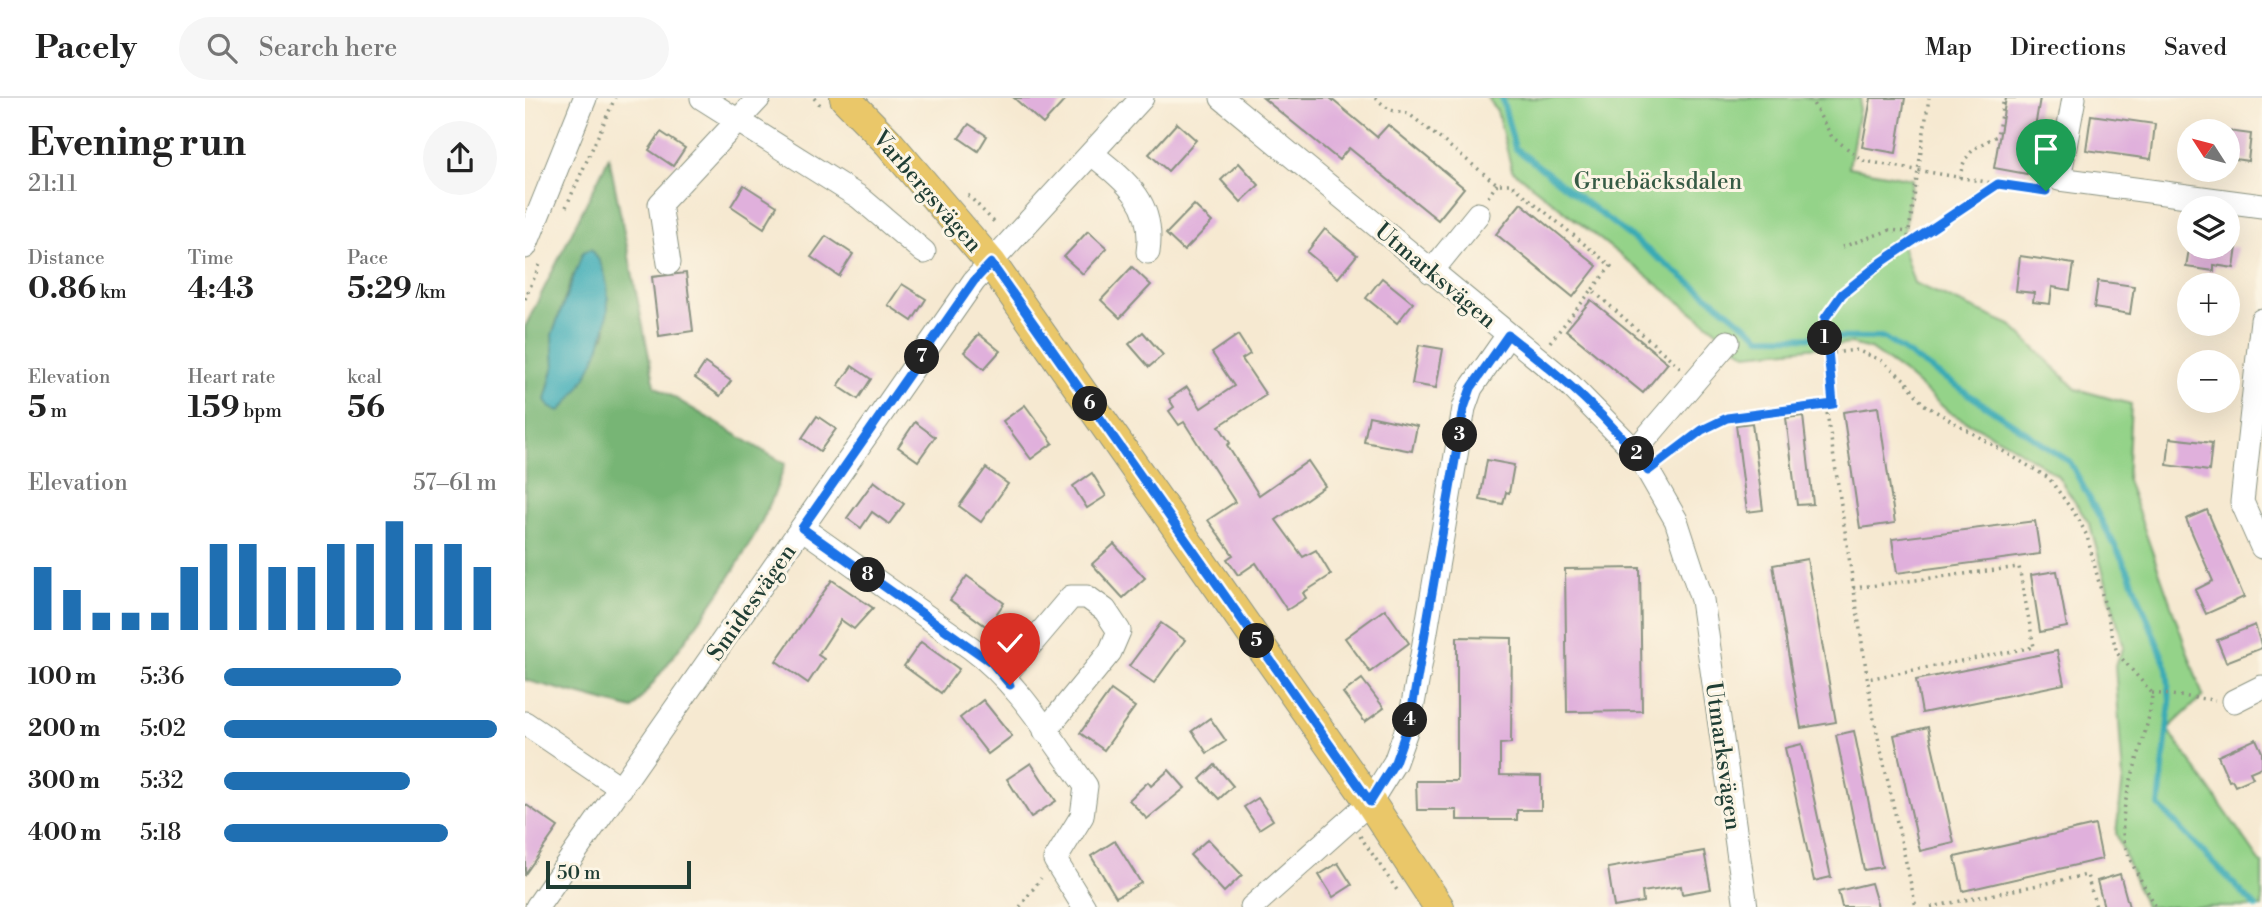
<!DOCTYPE html>
<meta charset="utf-8">
<style>
:root{--surface:#fff;--page:#f6f6f6;--text:#222;--muted:#767676;--line:#e0e0e0;--accent:#1f6fb2}
body{margin:0;font-family:"Libre Bodoni",serif;background:var(--page);color:var(--text);height:100vh;display:flex;flex-direction:column;font-size:26px;white-space:nowrap}
*{box-sizing:border-box;margin:0}
p{font-size:23px;color:var(--muted)}
.icon{flex:none;width:38px;height:38px;fill:none;stroke:currentColor;stroke-width:2;stroke-linecap:round;stroke-linejoin:round}
.map{position:relative;flex:1;overflow:hidden}
.side{display:flex;flex-direction:column;background:var(--surface);width:525px}
.side>*{flex:none}
.needle{width:46px;rotate:306deg}
.buttons{position:absolute;left:1652px;top:21px;display:grid;gap:14px}
.buttons a{display:grid;place-items:center;width:63px;height:63px;border-radius:50%;background:var(--surface);box-shadow:0 7px 28px #0002;font-size:35px}
.scale{position:absolute;left:21px;bottom:18px;width:145px;box-sizing:border-box;padding-left:7px;border:4px solid #1f3d34;border-top:0;font-size:19px;line-height:24px;white-space:nowrap;color:#1f3d34;-webkit-text-stroke:5px #fcf5e5;paint-order:stroke}
.pin{position:absolute;display:grid;place-items:center;width:60px;height:60px;color:#fff;margin:-72px -30px;border-radius:50% 50% 50% 0;rotate:-45deg;box-shadow:0 0 7px #0007}
.pin .icon{rotate:45deg}
.km{position:absolute;width:35px;height:35px;margin:-18px;border-radius:50%;background:#222;color:#fff;font-size:19px;line-height:35px;text-align:center}
.round{display:grid;place-items:center;flex:none;width:74px;height:74px;border-radius:37px;background:var(--page)}
.overview{display:flex;align-items:center;justify-content:space-between;height:119px;padding:0 28px}
h1{font-size:38px;font-weight:700;line-height:52px}
.figures{display:grid;grid-template-columns:repeat(3,1fr);gap:10px;height:119px;padding:7px 28px}
.figures div{display:grid;align-content:center}
.figures b{font-size:30px;font-weight:700}
.figures small{font-size:19px;font-weight:400}
.figures p{font-size:19px}
.chart{height:196px;padding:14px 28px}
.chart p{display:flex;justify-content:space-between}
.chart svg{width:100%;height:126px;margin-top:7px;stroke:var(--accent);stroke-width:6}
ul{padding:0 28px;list-style:none;font-size:23px}
li{display:grid;grid-template-columns:112px 84px 1fr;align-items:center;height:52px}
li i{height:18px;border-radius:9px;background:var(--accent)}
header{display:flex;align-items:center;gap:42px;box-sizing:border-box;height:98px;padding:0 35px;background:var(--surface);border-bottom:2px solid var(--line)}
header strong{font-size:33px}
nav{display:flex;gap:38px;margin-inline-start:auto;font-size:24px}
.search{width:490px;height:63px;background:var(--page);display:flex;align-items:center;gap:18px;box-sizing:border-box;padding:0 24px;border-radius:38px;color:var(--muted);font-size:26px}
main{display:flex;flex:1;min-height:0}
.map>svg:first-child{display:block}
</style>
<header>
<strong>Pacely</strong>
<div class="search"><svg class="icon" aria-label="search" viewBox="0 0 24 24"><circle cx="10" cy="10" r="6"/><path d="M15 15l6 6"/></svg>Search here</div>
<nav><a>Map</a><a>Directions</a><a>Saved</a></nav>
</header>
<main>
<section class="side">
<div class="overview"><div><h1>Evening run</h1><p>21:11</p></div><a class="round"><svg class="icon" aria-label="share" viewBox="0 0 24 24"><path d="M12 15V3M7 8l5-5 5 5M5 13v7h14v-7"/></svg></a></div>
<div class="figures">
<div><p>Distance</p><b>0.86<small> km</small></b></div>
<div><p>Time</p><b>4:43</b></div>
<div><p>Pace</p><b>5:29<small> /km</small></b></div>
</div>
<div class="figures">
<div><p>Elevation</p><b>5<small> m</small></b></div>
<div><p>Heart rate</p><b>159<small> bpm</small></b></div>
<div><p>kcal</p><b>56</b></div>
</div>
<div class="chart"><p><span>Elevation</span>57–61 m</p>
<svg viewBox="0 0 160 44" preserveAspectRatio="none"><path d="M5 44V22M15 44V30M25 44V38M35 44V38M45 44V38M55 44V22M65 44V14M75 44V14M85 44V22M95 44V22M105 44V14M115 44V14M125 44V6M135 44V14M145 44V14M155 44V22"/></svg>
</div>
<ul>
<li><b>100 m</b>5:36<i style="width:65%"></i></li>
<li><b>200 m</b>5:02<i style="width:100%"></i></li>
<li><b>300 m</b>5:32<i style="width:68%"></i></li>
<li><b>400 m</b>5:18<i style="width:82%"></i></li>
</ul>
</section>
<div class="map">
<svg width="1737" height="809" viewBox="0 0 1737 809">
<rect width="100%" height="100%" fill="#fcf5e5"/>
<filter id="ink" filterUnits="userSpaceOnUse"><feTurbulence type="fractalNoise" baseFrequency=".0143" numOctaves="2"/><feDisplacementMap in="SourceGraphic" scale="14" xChannelSelector="R" yChannelSelector="G"/><feConvolveMatrix kernelMatrix="1 2 1 2 8 2 1 2 1" color-interpolation-filters="sRGB"/></filter>
<filter id="wash" filterUnits="userSpaceOnUse"><feTurbulence type="fractalNoise" baseFrequency=".00686" numOctaves="4" result="noise"/><feDisplacementMap in="SourceGraphic" scale="28" xChannelSelector="R" yChannelSelector="G"/><feGaussianBlur stdDeviation="1.57" result="paint"/><feColorMatrix in="noise" values="0 0 0 0 0 0 0 0 0 0 0 0 0 0 0 0 0 1.4 0 .05"/><feComposite in="paint" operator="in"/></filter>
<g filter="url(#wash)">
<rect width="100%" height="100%" fill="#f6e9d1"/>
<polygon fill="#94d389" stroke="#5a885e" stroke-width="2" points="963,0 1336,0 1324,69 1387,81 1377,147 1389,185 1486,227 1551,291 1606,306 1602,382 1678,598 1643,631 1737,766 1737,809 1620,809 1591,735 1598,681 1590,567 1599,549 1565,427 1532,377 1484,346 1425,315 1378,274 1345,251 1326,246 1221,256 987,72 972,13"/>
<path fill="#77b575" stroke="#4b7954" stroke-width="2" fill-rule="evenodd" d="M84 59 130 288 260 366C235 450 162 541 108 611L0 582V229ZM48 177 79 180 81 236 20 302 29 268 27 237Z"/>
<path fill="#39aab5" stroke="#2c7474" stroke-width="2" d="M66 151C104 195 72 278 35 313L25 310 20 302 29 268 27 237 58 154Z"/>
<g fill="none" stroke-linecap="round" stroke-linejoin="round">
<polyline stroke="#39aab5" stroke-width="6" points="977,0 990,50 1236,239 1359,240 1545,364 1604,474 1642,570 1645,604 1634,708 1731,809"/>
</g>
<g id="blocks">
<g fill="#e0b0dc">
<polygon points="489,0 542,0 518,26"/>
<polygon points="738,0 805,0 852,39 863,27 939,90 913,122 824,50 814,62"/>
<polygon points="1346,0 1380,0 1371,55 1337,49"/>
<polygon points="1481,0 1515,0 1502,76 1469,70"/>
<polygon points="1566,17 1630,26 1626,61 1561,52"/>
<polygon points="652,25 671,42 643,73 624,56"/>
<polygon points="444,26 462,38 453,53 434,40"/>
<polygon points="1703,33 1726,36 1723,63 1703,60"/>
<polygon points="136,34 160,50 148,68 124,52"/>
<polygon points="714,65 734,87 716,104 696,82"/>
<polygon points="219,87 252,108 239,130 206,108"/>
<polygon points="996,105 1072,168 1048,199 971,136"/>
<polygon points="669,107 687,124 659,153 641,136"/>
<polygon points="800,131 832,157 813,180 782,154"/>
<polygon points="563,133 582,150 558,176 539,159"/>
<polygon points="301,138 328,156 314,178 286,159"/>
<polygon points="1675,149 1712,149 1709,170 1689,167 1689,173 1661,169 1664,151 1674,152"/>
<polygon points="1495,158 1549,166 1545,192 1527,189 1525,206 1508,204 1509,195 1491,193"/>
<polygon points="607,169 626,187 595,220 576,202"/>
<polygon points="161,175 168,233 134,238 127,179"/>
<polygon points="857,180 888,205 872,225 841,200"/>
<polygon points="1573,183 1609,188 1605,216 1569,210"/>
<polygon points="377,186 401,201 387,223 363,207"/>
<polygon points="1066,202 1143,265 1118,295 1041,232"/>
<polygon points="618,234 638,257 624,269 604,246"/>
<polygon points="454,236 475,253 459,271 439,254"/>
<polygon points="713,237 725,256 717,261 741,297 694,328 705,345 702,347 734,397 783,363 800,388 751,422 778,459 791,452 806,477 778,495 781,500 762,512 731,465 713,477 702,461 708,457 683,422 710,404 659,324 654,327 644,313 649,309 644,301 662,289 676,310 709,288 687,255"/>
<polygon points="894,247 918,251 911,290 887,286"/>
<polygon points="180,265 206,283 195,298 170,280"/>
<polygon points="327,268 346,281 333,301 313,288"/>
<polygon points="500,307 528,345 506,361 478,323"/>
<polygon points="1353,309 1370,425 1335,430 1318,314"/>
<polygon points="292,318 311,331 295,353 277,340"/>
<polygon points="844,318 892,328 887,353 839,344"/>
<polygon points="1278,318 1288,406 1272,407 1261,320"/>
<polygon points="390,324 410,339 393,363 373,349"/>
<polygon points="1227,325 1238,412 1222,414 1211,327"/>
<polygon points="1645,340 1687,345 1684,373 1642,367"/>
<polygon points="962,362 989,367 984,395 981,394 978,406 955,402"/>
<polygon points="461,370 483,386 456,424 434,408"/>
<polygon points="567,375 581,398 562,410 548,388"/>
<polygon points="349,383 379,406 364,426 347,414 336,430 322,420"/>
<polygon points="1682,412 1719,499 1681,516 1670,492 1688,483 1661,421"/>
<polygon points="1510,423 1515,456 1372,475 1367,441"/>
<polygon points="589,446 620,480 598,500 567,466"/>
<polygon points="1282,461 1311,624 1276,630 1248,467"/>
<polygon points="1115,470 1117,613 1042,614 1040,471"/>
<polygon points="1532,473 1542,529 1515,534 1506,477"/>
<polygon points="442,478 479,505 462,529 425,502"/>
<polygon points="307,482 348,510 329,531 316,522 293,557 299,561 283,585 251,563"/>
<polygon points="860,511 884,545 845,574 820,540"/>
<polygon points="636,525 660,542 629,585 604,568"/>
<polygon points="1730,527 1737,550 1701,564 1692,542"/>
<polygon points="932,539 987,540 986,645 975,646 975,677 1016,678 1016,712 992,712 992,722 932,722 932,712 892,712 891,683 932,683"/>
<polygon points="396,544 434,571 416,595 379,568"/>
<polygon points="1532,553 1539,586 1397,615 1391,582"/>
<polygon points="837,581 859,610 840,624 818,595"/>
<polygon points="586,592 610,609 579,652 555,635"/>
<polygon points="458,602 487,638 463,656 435,620"/>
<polygon points="685,620 701,643 682,655 667,633"/>
<polygon points="1403,629 1429,745 1395,753 1369,637"/>
<polygon points="1329,633 1357,769 1339,772 1311,637"/>
<polygon points="1731,641 1737,654 1737,669 1725,674 1728,680 1710,688 1707,682 1704,683 1693,658"/>
<polygon points="1277,646 1306,779 1289,783 1260,650"/>
<polygon points="506,665 531,703 506,719 482,681"/>
<polygon points="690,667 708,688 694,701 675,681"/>
<polygon points="644,672 660,690 622,721 604,702 623,684 626,688"/>
<polygon points="733,700 748,722 734,731 719,709"/>
<polygon points="0,706 33,729 0,776"/>
<polygon points="1570,727 1577,761 1438,793 1430,759"/>
<polygon points="683,741 717,777 699,794 665,757"/>
<polygon points="590,743 616,785 591,799 566,758"/>
<polygon points="1179,753 1186,791 1157,796 1156,788 1117,794 1118,804 1089,809 1083,770"/>
<polygon points="813,765 827,787 808,799 794,777"/>
<polygon points="1595,776 1604,809 1579,809 1572,783"/>
<polygon points="1346,785 1353,809 1317,809 1313,793"/>
</g>
</g>
</g>
<g filter="url(#ink)">
<use href="#blocks" fill-opacity="0" stroke="#8a9382" stroke-width="2"/>
<g fill="none" stroke-linecap="round" stroke-linejoin="round">
<defs>
<g id="minor">
<polyline points="177,0 334,99 399,154"/>
<polyline points="697,0 1045,287 1110,353 1123,373 1151,422 1177,502 1221,809"/>
<polyline points="1549,0 1534,81 1737,108"/>
<path d="M567 56C602 84 630 105 623 154"/>
<polyline points="0,149 60,0"/>
<polyline points="144,165 135,106 234,0"/>
<polyline points="906,174 953,116"/>
<polyline points="1737,222 1717,404 1737,449"/>
<polyline points="1110,353 1203,244"/>
<path d="M277 430 446 550C494 585 526 641 561 688L557 718 530 762 559 809"/>
<polyline points="479,578 546,499 562,499 580,512 594,533 585,554 520,633"/>
<polyline points="1709,603 1737,589"/>
<polyline points="0,625 96,690"/>
<polyline points="12,809 449,183 617,0"/>
<polyline points="727,809 845,704 870,664 885,622 896,563 939,310 946,290 983,237"/>
</g>
<polyline id="major" points="320,0 363,44 466,165 845,704 914,809"/>
</defs>
<use href="#minor" stroke="#8a9382" stroke-width="25"/>
<use href="#major" stroke="#8a9382" stroke-width="32"/>
<g stroke="#8a9382" stroke-width="3.5" stroke-dasharray="2 5" stroke-linecap="butt">
<polyline points="289,0 297,9"/>
<polyline points="850,0 865,12 884,16 972,86 986,86 1086,168 1067,192"/>
<polyline points="1285,0 1307,39 1339,63 1473,86"/>
<path d="M1435 80C1438 55 1451 48 1472 38L1479 0"/>
<polyline points="443,97 472,127"/>
<polyline points="963,99 972,86"/>
<polyline points="41,109 90,0"/>
<polyline points="1382,146 1404,0"/>
<polyline points="1317,149 1365,132 1383,134"/>
<polyline points="0,201 16,164"/>
<polyline points="1025,244 1067,192 1156,270"/>
<path d="M1302 256 1331 252 1356 262 1380 282 1398 306 1524 380 1554 422 1562 438 1592 555 1627 595C1625 639 1595 694 1598 734 1599 759 1620 787 1631 809"/>
<polyline points="1301,308 1348,617 1391,809"/>
<polyline points="1138,362 1177,332 1202,320 1308,306 1300,220 1317,196 1357,164 1473,86 1515,92"/>
<polyline points="1328,490 1494,469 1509,549 1342,581"/>
<polyline points="1627,595 1690,602"/>
<polyline points="835,738 874,795"/>
<polyline points="495,809 516,780"/>
<polyline points="1406,809 1562,777 1571,809"/>
</g>
<use href="#minor" stroke="#fff" stroke-width="23"/>
<use href="#major" stroke="#eac769" stroke-width="30"/>
</g>
</g>
<g fill="none" stroke-linecap="round" stroke-linejoin="round" filter="url(#ink)">
<defs>
<path id="route" d="M485 587 466 564 446 550 277 430 449 183 466 165 845 704 870 664 885 622 939 310 946 290 983 237C1034 277 1086 319 1123 373L1177 332 1202 320 1308 306 1300 220 1317 196 1357 164 1473 86 1521 93"/>
</defs>
<use href="#route" stroke="#fff" stroke-width="14"/>
<use href="#route" stroke="#1a73e8" stroke-width="9"/>
</g>
<g text-anchor="middle" stroke-width="6" stroke-linejoin="round" paint-order="stroke">
<g font-size="23" fill="#365b45" stroke="#fcf5e5">
<text x="1133" y="91">Gruebäcksdalen</text>
</g>
<g font-size="23" fill="#1f3d34" stroke="#fcf5e5">
<text transform="translate(403 93) rotate(49)" y="8">Varbergsvägen</text>
<text transform="translate(911 177) rotate(40)" y="8">Utmarksvägen</text>
<text transform="translate(226 504) rotate(-55)" y="8">Smidesvägen</text>
<text transform="translate(1199 658) rotate(82)" y="8">Utmarksvägen</text>
</g>
</g>
</svg>
<div class="buttons">
<a><svg class="needle" viewBox="-14 -14 28 28"><path d="M0-13l5 13h-10z" fill="#e53935"/><path d="M0 13l5-13h-10z" fill="#767676"/></svg></a>
<a><svg class="icon" aria-label="layers" viewBox="0 0 24 24"><path d="M12 4l9 5-9 5-9-5zM3 14l9 5 9-5"/></svg></a>
<a>+</a>
<a>−</a>
</div>
<div class="scale">50 m</div>
<div class="pin" style="left:1521px;top:93px;background:#1e9e55"><svg class="icon" aria-label="arrive" viewBox="0 0 24 24"><path d="M6 21V4h12l-3 4 3 4H6"/></svg></div>
<div class="pin" style="left:485px;top:587px;background:#d93025"><svg class="icon" aria-label="check" viewBox="0 0 24 24"><path d="M5 12l5 5 9-10"/></svg></div>
<b class="km" style="left:1300px;top:240px">1</b>
<b class="km" style="left:1112px;top:356px">2</b>
<b class="km" style="left:935px;top:337px">3</b>
<b class="km" style="left:885px;top:622px">4</b>
<b class="km" style="left:732px;top:543px">5</b>
<b class="km" style="left:565px;top:306px">6</b>
<b class="km" style="left:397px;top:259px">7</b>
<b class="km" style="left:343px;top:477px">8</b>
</div>
</main>
